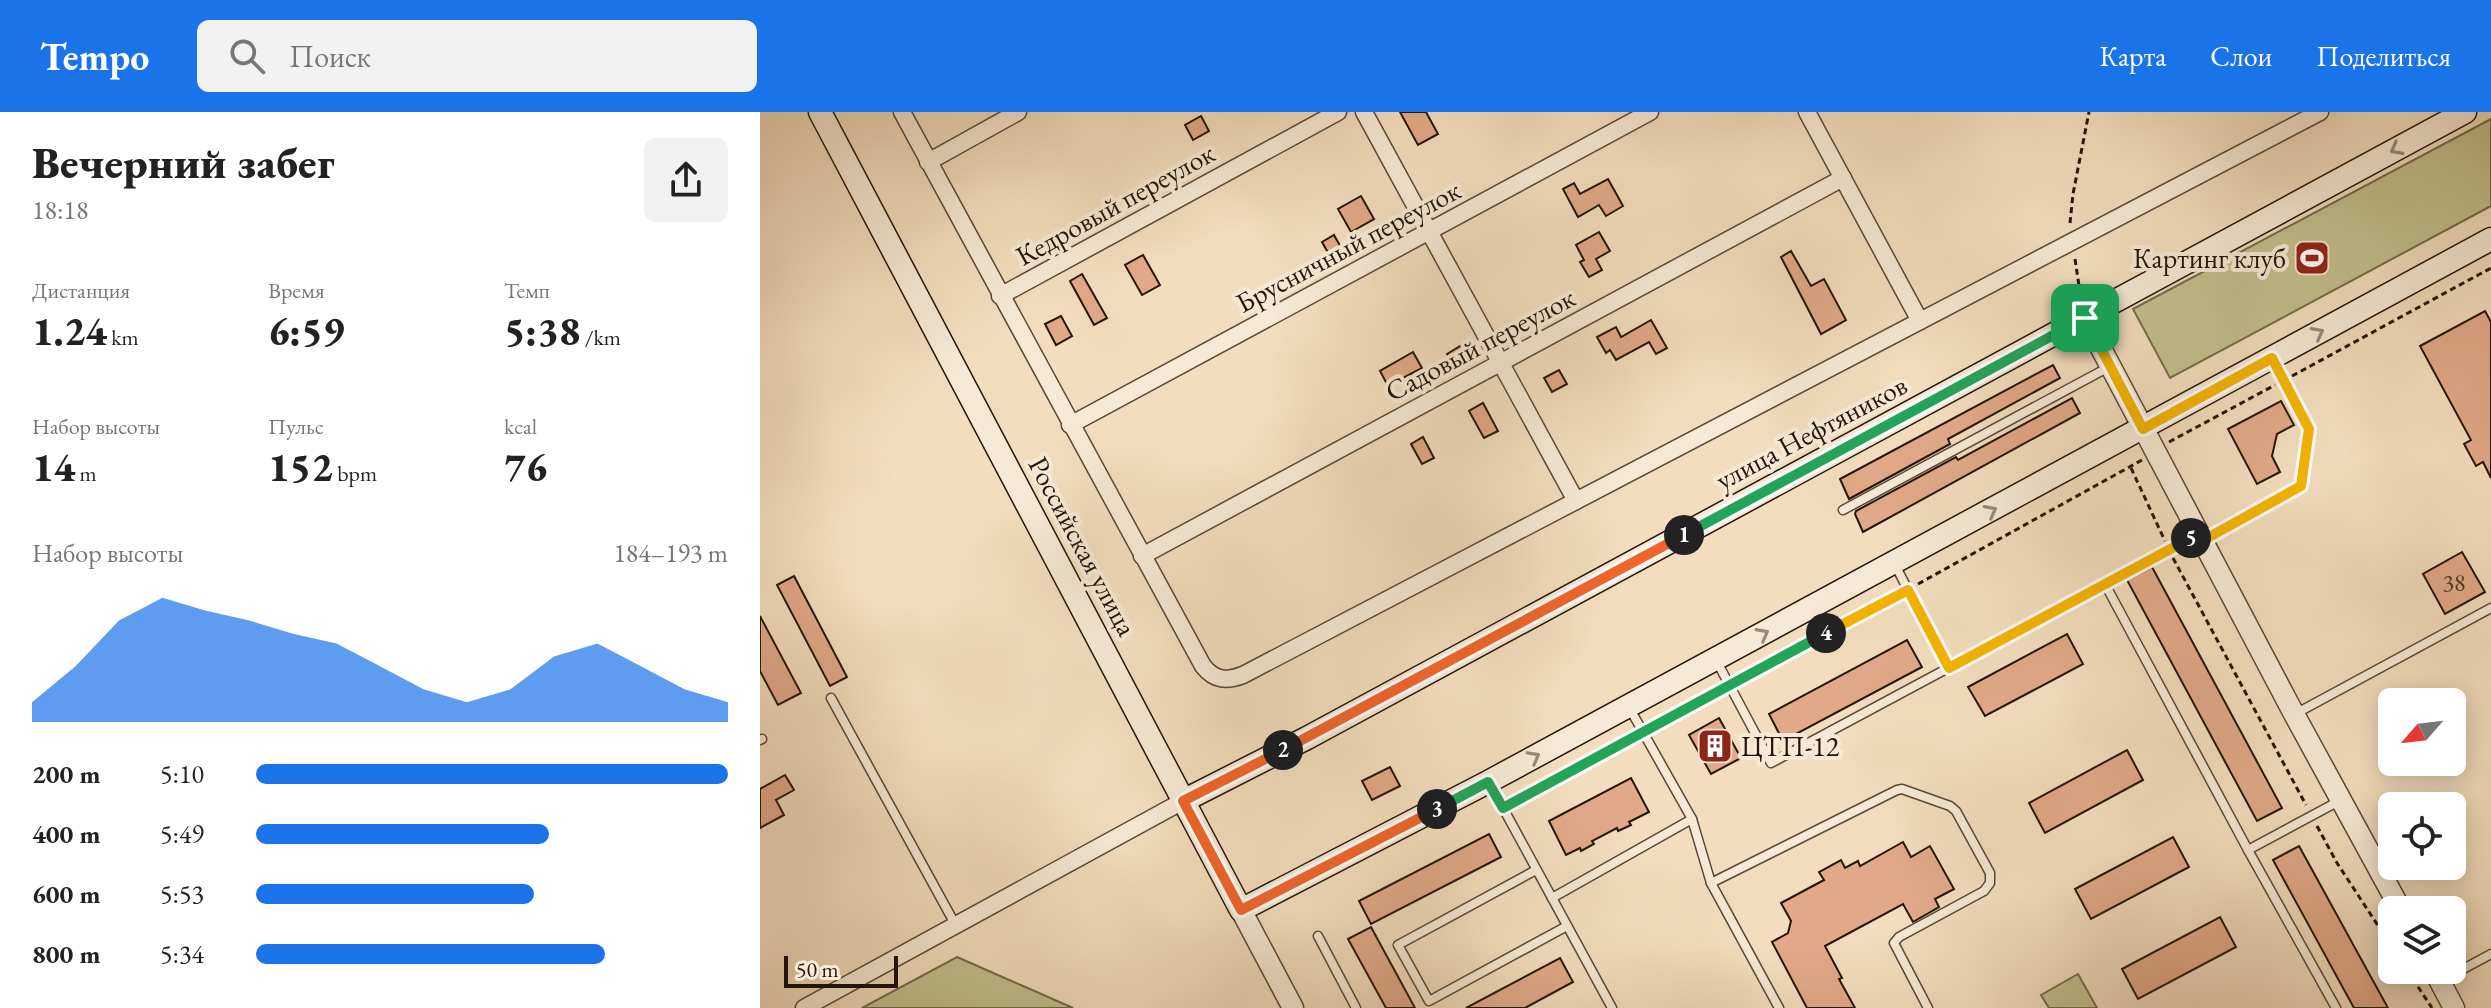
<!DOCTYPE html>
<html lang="ru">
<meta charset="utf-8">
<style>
:root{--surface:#fff;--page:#f2f2f2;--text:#222;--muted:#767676;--accent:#1a73e8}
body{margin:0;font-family:"EB Garamond",serif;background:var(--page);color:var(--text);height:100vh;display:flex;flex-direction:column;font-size:30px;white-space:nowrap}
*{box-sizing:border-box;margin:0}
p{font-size:26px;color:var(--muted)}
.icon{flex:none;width:44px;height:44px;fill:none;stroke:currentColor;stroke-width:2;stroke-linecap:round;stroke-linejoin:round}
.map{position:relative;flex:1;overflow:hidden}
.panel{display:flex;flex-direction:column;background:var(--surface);width:760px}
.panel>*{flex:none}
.needle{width:52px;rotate:242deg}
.tools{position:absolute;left:1618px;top:576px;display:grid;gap:16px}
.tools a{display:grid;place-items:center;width:88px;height:88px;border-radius:12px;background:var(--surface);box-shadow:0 4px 20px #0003;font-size:40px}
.scale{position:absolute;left:24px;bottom:20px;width:114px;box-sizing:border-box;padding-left:8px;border:4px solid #24140a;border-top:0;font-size:22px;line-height:28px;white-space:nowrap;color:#24140a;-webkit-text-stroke:6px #f7e9d5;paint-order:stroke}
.pin{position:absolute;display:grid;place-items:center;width:68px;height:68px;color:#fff;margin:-34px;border-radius:16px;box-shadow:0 4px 12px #0006}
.km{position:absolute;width:40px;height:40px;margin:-20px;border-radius:50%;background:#222;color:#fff;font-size:22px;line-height:40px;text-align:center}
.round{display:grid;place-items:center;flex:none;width:84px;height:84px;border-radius:12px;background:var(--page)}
.head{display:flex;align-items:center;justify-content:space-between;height:136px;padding:0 32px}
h1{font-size:44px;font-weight:800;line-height:60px}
.stats{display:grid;grid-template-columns:repeat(3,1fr);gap:12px;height:136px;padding:8px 32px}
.stats div{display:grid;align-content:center}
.stats b{font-size:40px;font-weight:800}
.stats small{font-size:22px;font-weight:400}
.stats p{font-size:22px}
.chart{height:224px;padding:16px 32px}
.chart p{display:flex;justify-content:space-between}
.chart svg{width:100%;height:144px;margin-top:8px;fill:var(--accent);opacity:.7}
ul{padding:0 32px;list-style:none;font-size:26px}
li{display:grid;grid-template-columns:128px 96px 1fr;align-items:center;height:60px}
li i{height:20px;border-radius:10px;background:var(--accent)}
header{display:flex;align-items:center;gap:48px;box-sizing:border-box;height:112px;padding:0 40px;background:var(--accent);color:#fff}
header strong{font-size:38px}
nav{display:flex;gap:44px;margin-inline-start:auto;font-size:28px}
.search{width:560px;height:72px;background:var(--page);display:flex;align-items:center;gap:20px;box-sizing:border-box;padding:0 28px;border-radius:12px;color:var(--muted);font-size:30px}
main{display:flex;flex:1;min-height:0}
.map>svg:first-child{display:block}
</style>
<header>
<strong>Tempo</strong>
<div class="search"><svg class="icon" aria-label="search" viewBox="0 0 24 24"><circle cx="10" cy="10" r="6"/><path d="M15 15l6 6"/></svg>Поиск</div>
<nav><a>Карта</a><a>Слои</a><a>Поделиться</a></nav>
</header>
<main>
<section class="panel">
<div class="head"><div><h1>Вечерний забег</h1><p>18:18</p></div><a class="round"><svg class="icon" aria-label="share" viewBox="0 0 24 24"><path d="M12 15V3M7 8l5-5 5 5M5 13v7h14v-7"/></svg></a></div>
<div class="stats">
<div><p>Дистанция</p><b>1.24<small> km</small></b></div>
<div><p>Время</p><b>6:59</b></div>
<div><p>Темп</p><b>5:38<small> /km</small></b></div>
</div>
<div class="stats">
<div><p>Набор высоты</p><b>14<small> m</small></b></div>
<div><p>Пульс</p><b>152<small> bpm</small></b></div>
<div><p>kcal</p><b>76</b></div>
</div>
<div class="chart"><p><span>Набор высоты</span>184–193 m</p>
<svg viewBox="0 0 160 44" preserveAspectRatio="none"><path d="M0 44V38L10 27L20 13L30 6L40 10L50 13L60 17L70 20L80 27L90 34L100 38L110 34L120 24L130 20L140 27L150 34L160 38V44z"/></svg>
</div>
<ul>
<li><b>200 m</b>5:10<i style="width:100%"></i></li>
<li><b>400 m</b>5:49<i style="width:62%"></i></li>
<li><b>600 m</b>5:53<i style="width:59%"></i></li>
<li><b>800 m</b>5:34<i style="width:74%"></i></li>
</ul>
</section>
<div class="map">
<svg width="1731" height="896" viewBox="0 0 1731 896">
<rect width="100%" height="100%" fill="#f3ddbe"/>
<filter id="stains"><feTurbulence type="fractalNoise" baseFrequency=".0025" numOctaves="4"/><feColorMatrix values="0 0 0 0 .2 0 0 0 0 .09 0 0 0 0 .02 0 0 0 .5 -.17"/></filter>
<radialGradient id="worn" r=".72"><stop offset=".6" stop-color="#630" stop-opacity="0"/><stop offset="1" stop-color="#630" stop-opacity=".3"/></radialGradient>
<g fill="#c2bf8c" stroke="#736a4b" stroke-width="2">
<polygon points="1731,7 1731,94 1410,266 1373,197"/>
<polygon points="197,845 313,896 102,896"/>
<polygon points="1318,862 1337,896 1289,896 1281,883"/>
</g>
<g fill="#e1a987" stroke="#24140a" stroke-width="2">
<polygon points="640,0 666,0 678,22 658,33"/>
<polygon points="441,4 449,19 433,28 425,13"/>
<polygon points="848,67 863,94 846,104 839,93 818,105 803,77 814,71 820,82"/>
<polygon points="601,84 614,107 591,120 578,97"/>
<polygon points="839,120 850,139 836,147 842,158 829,165 820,150 824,148 816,133"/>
<polygon points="574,123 583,139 571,146 562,130"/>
<polygon points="1031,139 1051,174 1064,167 1086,208 1061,222 1021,145"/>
<polygon points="383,143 400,173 382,183 365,153"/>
<polygon points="322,162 347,206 334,213 310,169"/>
<polygon points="1725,199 1731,210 1731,366 1723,350 1716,354 1704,332 1711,328 1660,234"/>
<polygon points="301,204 312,224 296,233 285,212"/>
<polygon points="891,208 907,236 896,242 889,230 856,248 850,238 846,241 837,225 856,215 861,225"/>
<polygon points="702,233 711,249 695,257 687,242"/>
<polygon points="653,240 662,256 628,274 620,259"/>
<polygon points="1293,253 1300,266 1188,327 1190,332 1089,387 1080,367"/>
<polygon points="799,258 807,272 792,280 784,266"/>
<polygon points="1312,286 1320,301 1103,420 1095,402 1096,399 1196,345 1198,348"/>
<polygon points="1521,289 1534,313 1517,322 1512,344 1520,360 1497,372 1468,317"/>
<polygon points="723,291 738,319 724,326 709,299"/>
<polygon points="663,325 674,346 662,352 651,332"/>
<polygon points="1702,440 1725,480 1685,502 1663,462"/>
<polygon points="1392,455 1522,696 1497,709 1367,468"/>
<polygon points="34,464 87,565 70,574 17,473"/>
<polygon points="0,504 41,581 18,593 0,559"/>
<polygon points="1307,522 1323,552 1225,604 1208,575"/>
<polygon points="1147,528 1162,555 1023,629 1009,602"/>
<polygon points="959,606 981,646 951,662 929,623"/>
<polygon points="1367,638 1383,668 1285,721 1269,691"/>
<polygon points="630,655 640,674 612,688 602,669"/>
<polygon points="25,663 34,678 16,688 24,703 0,716 0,677"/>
<polygon points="871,666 889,700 869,710 871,713 858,719 857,716 832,729 834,732 821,739 820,736 806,743 789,709"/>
<polygon points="729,722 741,745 611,812 599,789"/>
<polygon points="1413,725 1429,755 1331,807 1315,777"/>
<polygon points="1143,730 1151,745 1170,734 1194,777 1175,787 1179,795 1153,810 1143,792 1065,834 1082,866 1079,867 1095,896 1047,896 1012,830 1028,821 1031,809 1021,791 1064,768 1059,760 1081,748 1085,756 1098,749 1100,754"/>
<polygon points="1539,734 1628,896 1594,896 1513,748"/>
<polygon points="1460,805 1476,835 1378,887 1362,857"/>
<polygon points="611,815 655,896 626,896 588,827"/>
<polygon points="800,846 813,870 765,896 706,896"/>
</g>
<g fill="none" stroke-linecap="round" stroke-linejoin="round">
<defs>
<g id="service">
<polyline points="1083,398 1349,255"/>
<polyline points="1443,429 1541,374 1549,317 1512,246"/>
<polyline points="1134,451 1189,556"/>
<polyline points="1345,472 1488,738 1581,688"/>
<polyline points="956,548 1011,651 1438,422"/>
<polyline points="71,586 195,812"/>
<polyline points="1535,602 1731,496"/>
<polyline points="0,628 2,627"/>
<polyline points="730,672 852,896"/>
<polyline points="932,707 951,771 1019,896"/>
<polyline points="1488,738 1576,896"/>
<polyline points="776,758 638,833 669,889 807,814"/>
<polyline points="951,771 1137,678 1142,677 1190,694 1196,699 1230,761 1230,771 1224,779 1139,825 1134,831 1168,896"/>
<polyline points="792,786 932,707 870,597"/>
<polyline points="558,824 596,896"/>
<polyline points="1681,869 1731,842"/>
</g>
<g id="minor">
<path d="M142 0 443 554C455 569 467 569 483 563L1560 0"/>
<polyline points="604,0 816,389"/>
<polyline points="1047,0 1160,209"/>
<polyline points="168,50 258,0"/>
<polyline points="240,184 578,0"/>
<polyline points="310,313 890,0"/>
<polyline points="382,444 1083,66"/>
<polyline points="44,896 423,689"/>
</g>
<g id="tertiary">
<polyline points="1325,206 1534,602 1641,798"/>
<polyline points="481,798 533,896"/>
<polyline points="1674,858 1694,896"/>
</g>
<g id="secondary">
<polyline points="60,0 481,798 728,670 1731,127"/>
<polyline points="423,689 547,626 1705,0"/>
</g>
</defs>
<use href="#service" stroke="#584637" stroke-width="11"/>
<use href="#minor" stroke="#584637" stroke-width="19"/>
<use href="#tertiary" stroke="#584637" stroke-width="23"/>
<use href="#secondary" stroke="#24140a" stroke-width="25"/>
<g stroke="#24140a" stroke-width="3" stroke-dasharray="6 4" stroke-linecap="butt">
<polyline points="1310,111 1313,82 1329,0"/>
<polyline points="1315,147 1321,187"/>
<polyline points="1532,264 1731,156"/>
<polyline points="1409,330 1515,273"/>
<polyline points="1371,356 1405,429"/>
<polyline points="1413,446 1546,693"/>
<polyline points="1158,472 1382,348"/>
<polyline points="978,568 1138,484"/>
<polyline points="894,614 961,577"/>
<polyline points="753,690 873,626"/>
<polyline points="1557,714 1577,751 1632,835"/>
<polyline points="1647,858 1672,896"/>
</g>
<use href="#service" stroke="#f7e9d5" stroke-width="8"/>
<use href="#minor" stroke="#f7e9d5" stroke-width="16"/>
<use href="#tertiary" stroke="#f7e9d5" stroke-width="20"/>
<use href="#secondary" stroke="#f7e9d5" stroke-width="22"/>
</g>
<defs><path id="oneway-chevron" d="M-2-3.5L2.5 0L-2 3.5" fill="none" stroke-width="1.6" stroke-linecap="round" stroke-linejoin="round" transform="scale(2)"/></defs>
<g stroke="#98897a">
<use href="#oneway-chevron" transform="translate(1636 37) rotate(152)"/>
<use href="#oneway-chevron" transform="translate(1558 221) rotate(-28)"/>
<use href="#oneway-chevron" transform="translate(1231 399) rotate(-28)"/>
<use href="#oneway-chevron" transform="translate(1003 522) rotate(-28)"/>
<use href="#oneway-chevron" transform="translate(774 645) rotate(-29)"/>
</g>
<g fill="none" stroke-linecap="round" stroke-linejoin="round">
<defs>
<polyline id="split-1" points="924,423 1325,206"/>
<polyline id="split-2" points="523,638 924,423"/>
<polyline id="split-3" points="523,638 423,689 481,798 677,697"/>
<polyline id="split-4" points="677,697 728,670 743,696 1066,521"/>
<polyline id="split-5" points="1066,521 1148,478 1189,556 1431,426"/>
<polyline id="split-6" points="1325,206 1383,317 1512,246 1549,317 1541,374 1442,429 1438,422 1431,426"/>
</defs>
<use href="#split-1" stroke="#fff" stroke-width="16"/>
<use href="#split-2" stroke="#fff" stroke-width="16"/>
<use href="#split-3" stroke="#fff" stroke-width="16"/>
<use href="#split-4" stroke="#fff" stroke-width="16"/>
<use href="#split-5" stroke="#fff" stroke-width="16"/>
<use href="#split-6" stroke="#fff" stroke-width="16"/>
<use href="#split-1" stroke="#22a559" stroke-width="10"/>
<use href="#split-2" stroke="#f0652b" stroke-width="10"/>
<use href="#split-3" stroke="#f0652b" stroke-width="10"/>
<use href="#split-4" stroke="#22a559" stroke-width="10"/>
<use href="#split-5" stroke="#f5b400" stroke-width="10"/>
<use href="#split-6" stroke="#f5b400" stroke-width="10"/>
</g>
<defs>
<symbol id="stadium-square" viewBox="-11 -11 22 22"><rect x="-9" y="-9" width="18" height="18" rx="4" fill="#8f2418" stroke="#f7e9d5"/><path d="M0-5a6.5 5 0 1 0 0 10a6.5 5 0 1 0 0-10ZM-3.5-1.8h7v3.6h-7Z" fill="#fff"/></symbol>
<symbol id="building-square" viewBox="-11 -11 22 22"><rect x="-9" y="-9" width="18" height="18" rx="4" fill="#8f2418" stroke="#f7e9d5"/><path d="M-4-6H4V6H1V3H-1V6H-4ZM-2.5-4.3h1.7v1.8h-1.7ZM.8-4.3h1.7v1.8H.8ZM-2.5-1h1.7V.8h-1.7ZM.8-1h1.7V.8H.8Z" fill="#fff"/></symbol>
</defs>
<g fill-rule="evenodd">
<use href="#stadium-square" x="1532" y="126" width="40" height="40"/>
<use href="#building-square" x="935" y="614" width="40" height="40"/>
</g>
<g text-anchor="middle" stroke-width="8" stroke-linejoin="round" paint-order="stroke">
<g font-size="24" fill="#533929">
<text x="1694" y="479">38</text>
</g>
<g font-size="28" fill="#24140a" stroke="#f7e9d5">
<text transform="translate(355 92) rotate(-29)" y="10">Кедровый переулок</text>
<text transform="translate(588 134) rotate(-28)" y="10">Брусничный переулок</text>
<text transform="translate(720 232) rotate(-28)" y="10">Садовый переулок</text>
<text transform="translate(1051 320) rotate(-28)" y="10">улица Нефтяников</text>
<text transform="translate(323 434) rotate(62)" y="10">Российская улица</text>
</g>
<g font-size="28" fill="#24140a" stroke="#f7e9d5" text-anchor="end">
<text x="1526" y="156">Картинг клуб</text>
<text x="981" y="644" text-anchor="start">ЦТП-12</text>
</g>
</g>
<rect width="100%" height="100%" filter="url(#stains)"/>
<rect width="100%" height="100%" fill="url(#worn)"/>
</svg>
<div class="tools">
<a><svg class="needle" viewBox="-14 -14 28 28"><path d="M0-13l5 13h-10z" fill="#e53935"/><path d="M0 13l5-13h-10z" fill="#767676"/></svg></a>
<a><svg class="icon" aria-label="locate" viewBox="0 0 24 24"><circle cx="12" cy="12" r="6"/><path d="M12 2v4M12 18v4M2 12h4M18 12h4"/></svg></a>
<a><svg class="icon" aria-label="layers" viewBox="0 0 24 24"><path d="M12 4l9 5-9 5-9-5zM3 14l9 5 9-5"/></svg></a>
</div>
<div class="scale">50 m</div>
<div class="pin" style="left:1325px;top:206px;background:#1e9e55"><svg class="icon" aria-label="arrive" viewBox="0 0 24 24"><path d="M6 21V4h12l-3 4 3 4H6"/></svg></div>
<b class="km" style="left:924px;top:423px">1</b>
<b class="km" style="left:523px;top:638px">2</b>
<b class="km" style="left:677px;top:697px">3</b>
<b class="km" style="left:1066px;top:521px">4</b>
<b class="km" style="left:1431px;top:426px">5</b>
</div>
</main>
